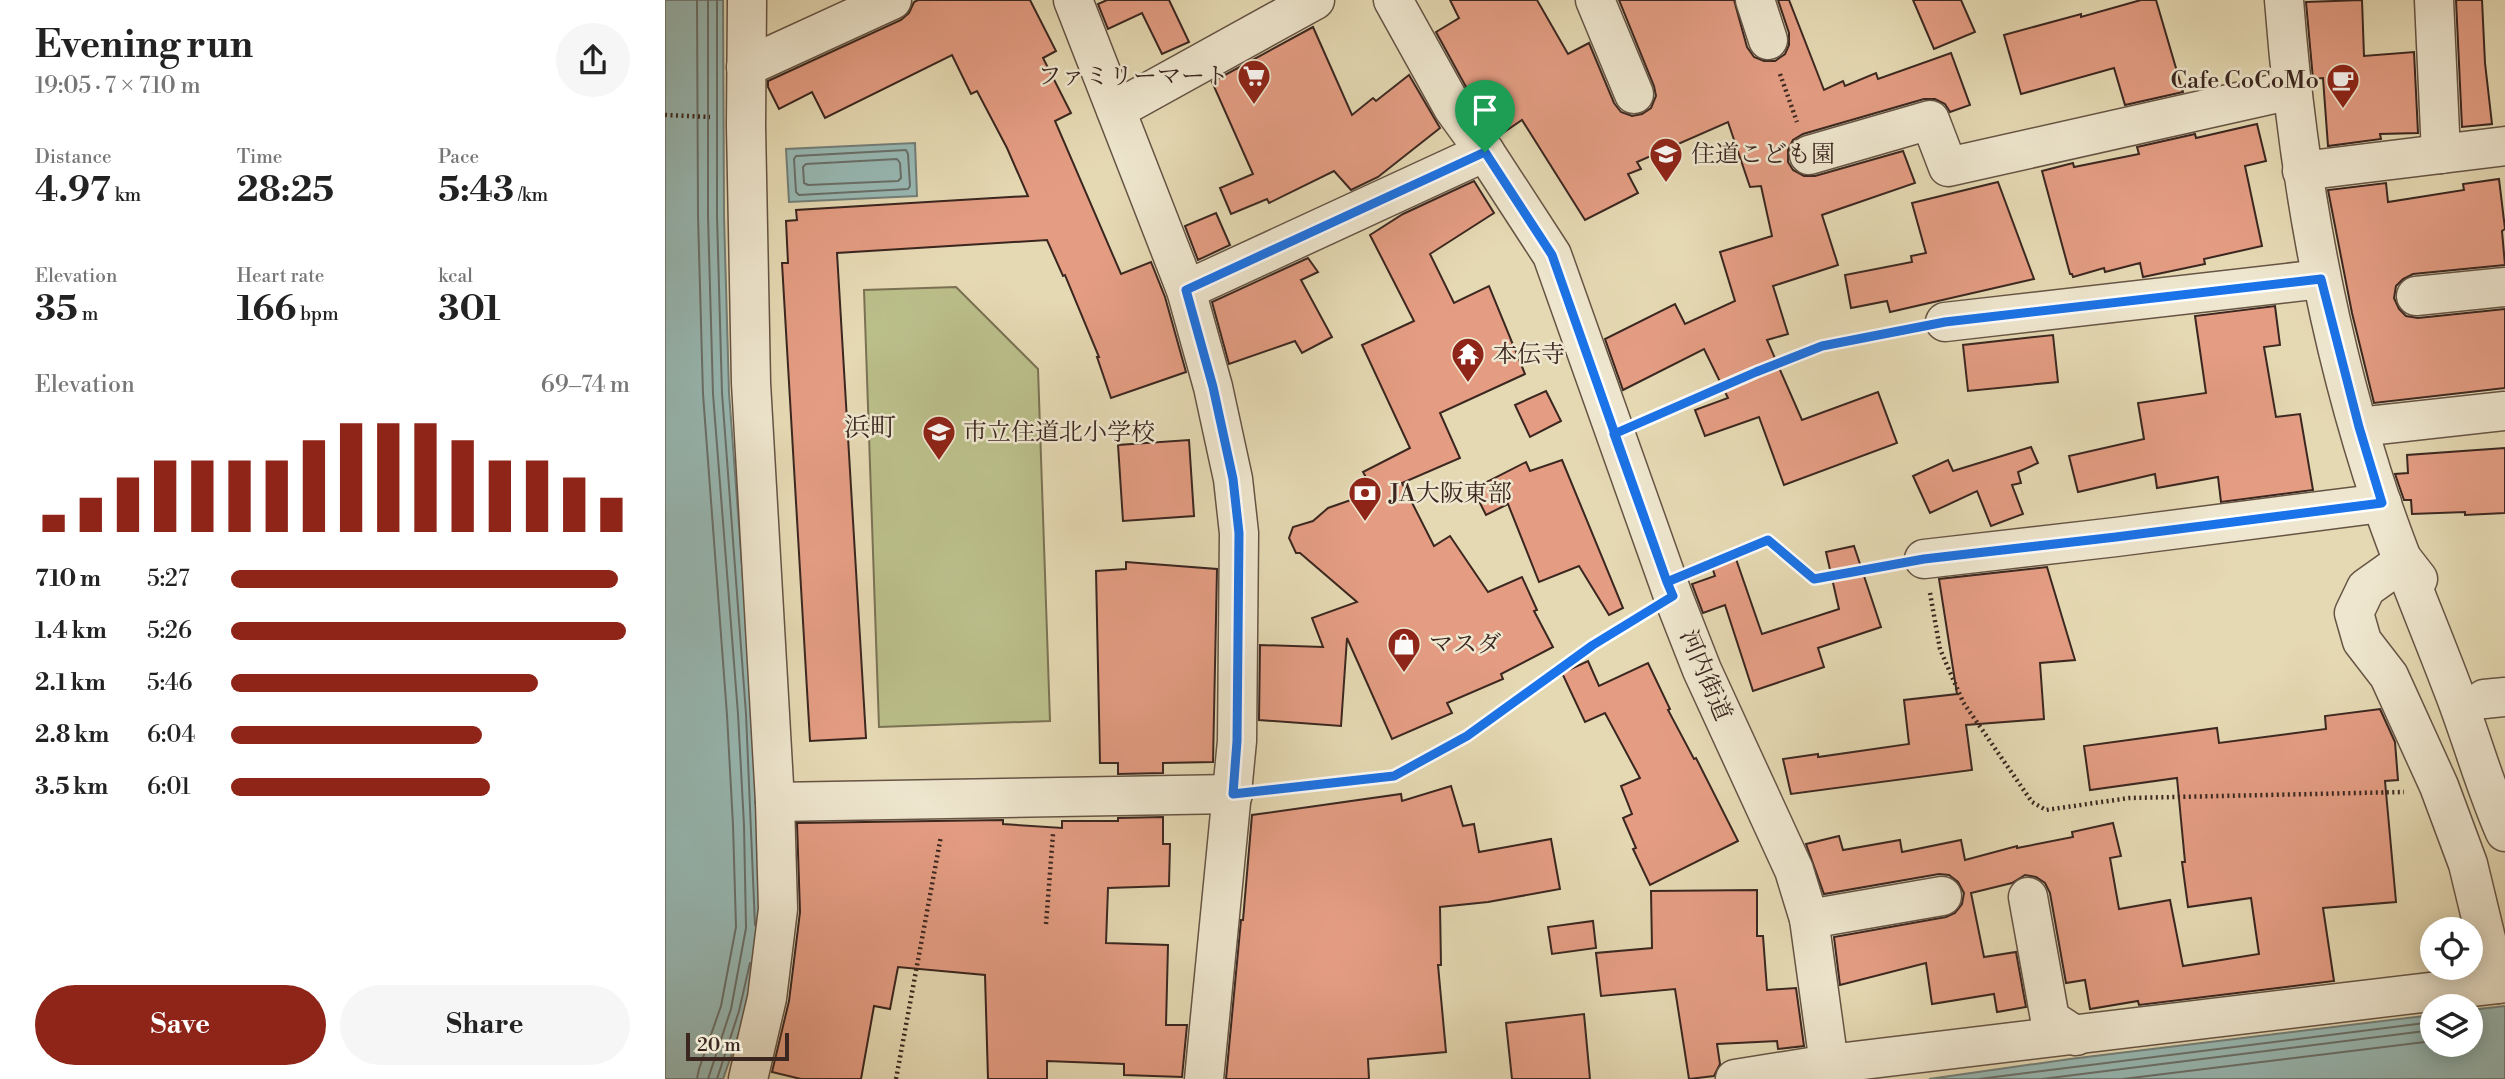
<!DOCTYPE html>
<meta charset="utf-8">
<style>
:root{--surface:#fff;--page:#f6f6f6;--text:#222;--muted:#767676;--accent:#8f2418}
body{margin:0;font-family:"Libre Bodoni","Noto Serif JP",serif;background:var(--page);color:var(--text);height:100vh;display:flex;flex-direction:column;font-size:26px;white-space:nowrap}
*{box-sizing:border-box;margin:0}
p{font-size:23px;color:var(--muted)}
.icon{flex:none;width:38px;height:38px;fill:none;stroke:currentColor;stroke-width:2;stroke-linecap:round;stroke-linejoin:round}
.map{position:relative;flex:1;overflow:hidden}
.drawer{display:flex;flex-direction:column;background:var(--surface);width:665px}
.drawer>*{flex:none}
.buttons{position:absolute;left:1755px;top:917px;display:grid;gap:14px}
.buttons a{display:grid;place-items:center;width:63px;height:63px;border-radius:50%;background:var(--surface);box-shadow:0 4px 18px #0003;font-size:35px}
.scale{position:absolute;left:21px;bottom:18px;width:103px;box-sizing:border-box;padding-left:7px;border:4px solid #3b2720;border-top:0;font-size:19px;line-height:24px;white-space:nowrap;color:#3b2720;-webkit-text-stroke:5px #eee6ce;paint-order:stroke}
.pin{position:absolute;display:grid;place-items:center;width:60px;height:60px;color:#fff;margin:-72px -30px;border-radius:50% 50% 50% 0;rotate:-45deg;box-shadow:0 0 7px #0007}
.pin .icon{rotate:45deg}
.round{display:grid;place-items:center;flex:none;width:74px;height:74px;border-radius:37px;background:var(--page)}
.overview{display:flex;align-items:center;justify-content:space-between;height:119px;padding:0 35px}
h1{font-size:38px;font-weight:700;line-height:52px}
.metrics{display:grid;grid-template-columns:repeat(3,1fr);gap:10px;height:119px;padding:7px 35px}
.metrics div{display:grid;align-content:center}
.metrics b{font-size:35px;font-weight:700}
.metrics small{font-size:19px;font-weight:400}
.metrics p{font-size:19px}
.chart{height:196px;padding:14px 35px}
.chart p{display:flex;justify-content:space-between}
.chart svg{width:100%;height:126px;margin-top:7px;stroke:var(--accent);stroke-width:6}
.button{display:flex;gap:14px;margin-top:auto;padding:14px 35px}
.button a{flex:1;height:80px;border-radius:42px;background:var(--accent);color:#fff;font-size:28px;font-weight:700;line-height:80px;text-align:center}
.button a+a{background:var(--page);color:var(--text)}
ul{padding:0 35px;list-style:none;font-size:23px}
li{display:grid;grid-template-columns:112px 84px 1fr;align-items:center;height:52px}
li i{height:18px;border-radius:9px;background:var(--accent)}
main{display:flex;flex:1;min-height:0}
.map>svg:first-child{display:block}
</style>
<main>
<section class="drawer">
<div class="overview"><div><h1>Evening run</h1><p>19:05 · 7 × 710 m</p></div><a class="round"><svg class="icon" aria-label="share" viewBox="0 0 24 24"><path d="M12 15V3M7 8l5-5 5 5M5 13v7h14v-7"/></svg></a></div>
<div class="metrics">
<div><p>Distance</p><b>4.97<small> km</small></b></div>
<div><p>Time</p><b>28:25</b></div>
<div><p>Pace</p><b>5:43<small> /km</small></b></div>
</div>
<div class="metrics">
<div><p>Elevation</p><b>35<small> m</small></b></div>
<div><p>Heart rate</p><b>166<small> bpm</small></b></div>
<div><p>kcal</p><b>301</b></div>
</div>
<div class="chart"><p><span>Elevation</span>69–74 m</p>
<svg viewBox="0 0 160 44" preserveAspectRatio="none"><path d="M5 44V38M15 44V32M25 44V25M35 44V19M45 44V19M55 44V19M65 44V19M75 44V12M85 44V6M95 44V6M105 44V6M115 44V12M125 44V19M135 44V19M145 44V25M155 44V32"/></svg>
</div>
<ul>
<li><b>710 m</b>5:27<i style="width:97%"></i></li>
<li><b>1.4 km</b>5:26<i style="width:99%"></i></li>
<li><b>2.1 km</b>5:46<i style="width:77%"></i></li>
<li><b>2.8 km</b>6:04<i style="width:63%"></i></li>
<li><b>3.5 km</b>6:01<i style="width:65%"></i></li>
</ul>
<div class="button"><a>Save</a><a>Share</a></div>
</section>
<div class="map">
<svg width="1840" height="1079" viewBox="0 0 1840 1079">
<rect width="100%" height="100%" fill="#e5d9b3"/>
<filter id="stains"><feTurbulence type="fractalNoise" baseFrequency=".00286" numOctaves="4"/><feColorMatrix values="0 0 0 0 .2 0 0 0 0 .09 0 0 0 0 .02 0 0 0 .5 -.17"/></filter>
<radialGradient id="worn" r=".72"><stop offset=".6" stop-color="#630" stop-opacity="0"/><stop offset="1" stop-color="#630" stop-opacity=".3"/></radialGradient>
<polygon fill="#babe89" stroke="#7a7254" stroke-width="2" points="291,287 373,369 385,721 214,727 199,290"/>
<g fill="#98b9b4" stroke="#737f79" stroke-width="2">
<polygon points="0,0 58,0 59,216 64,393 88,713 97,929 81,1013 58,1079 0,1079"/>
<polygon points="250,143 252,196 124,202 121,149"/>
<polygon points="1840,1006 1840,1079 1264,1079 1405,1059 1767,1015 1768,1045 1806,1045 1806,1010"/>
</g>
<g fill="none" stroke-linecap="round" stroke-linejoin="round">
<g stroke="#6a706a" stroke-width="2">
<polyline points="32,0 33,216 38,394 62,715 68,825 71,927 56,1006 34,1069 32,1079"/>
<polyline points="43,0 43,216 48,394 73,714 79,825 81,928 66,1009 43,1079"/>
<polyline points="52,0 52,216 57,393 81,714 90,925"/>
<polygon points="241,150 243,154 245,186 243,189 134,195 131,192 129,159 131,156"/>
<polygon points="232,159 235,163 236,178 233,181 143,185 139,183 138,167 141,164"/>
<polyline points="52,1079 74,1011 85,963"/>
<polyline points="1314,1079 1768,1022"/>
<polyline points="1377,1079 1768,1030"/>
<polyline points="1458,1079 1768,1041"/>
</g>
</g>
<g fill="#e49d83" stroke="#3b2720" stroke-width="2">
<polygon points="253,0 365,0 391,51 378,58 406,113 390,121 456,274 486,262 500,297 521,372 446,398 432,357 434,357 400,275 398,276 382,240 172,253 201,738 145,741 117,263 123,263 121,221 132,220 131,210 363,196 342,148 312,91 306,94 287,55 160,118 147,92 114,109 103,87 103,81 236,20 244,13 249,2"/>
<polygon points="442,0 504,0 524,42 497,54 477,13 443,29 433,4"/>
<polygon points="785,0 872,0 903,54 924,43 949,103 956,112 967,116 977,114 986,108 991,96 989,86 954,0 1069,0 1082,47 1089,57 1099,61 1110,61 1120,54 1124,45 1124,33 1113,0 1124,0 1159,90 1178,81 1180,86 1211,73 1213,79 1286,53 1305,105 1285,112 1280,104 1270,99 1259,99 1138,134 1128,140 1123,150 1123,162 1128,170 1139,176 1150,176 1238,151 1250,183 1157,215 1173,265 1108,286 1123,334 1102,340 1137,420 1213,392 1232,443 1119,485 1094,417 1040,436 1030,410 1063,398 1039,349 958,390 940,339 1010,304 1020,324 1070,301 1055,252 1107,236 1096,186 1085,187 1063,122 972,162 976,169 963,174 973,193 920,220 857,120 835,135 806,96 771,32 794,18"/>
<polygon points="1248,0 1296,0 1310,32 1269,49"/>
<polygon points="1476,0 1491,0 1518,92 1460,105 1449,68 1356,94 1339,35 1416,14 1416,17"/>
<polygon points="1697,0 1699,56 1749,52 1753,133 1715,134 1716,139 1663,146 1658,78 1648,79 1641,2"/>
<polygon points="1791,0 1817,0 1820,63 1827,124 1797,127"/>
<polygon points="648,27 687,115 708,98 711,101 744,75 775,128 713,177 686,190 669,171 604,203 602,199 566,214 555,188 588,174 547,82"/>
<polygon points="1592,124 1601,161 1580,166 1597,246 1539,259 1540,264 1478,277 1475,263 1440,272 1439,268 1408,277 1407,274 1405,274 1377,171 1408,163 1409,167 1474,154 1472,147 1530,134 1531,138"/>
<polygon points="1834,179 1840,229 1837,231 1840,265 1748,274 1738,279 1731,286 1729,298 1734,309 1741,316 1753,318 1840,309 1840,388 1709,403 1687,313 1663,190 1721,183 1723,202 1799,190 1798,184"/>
<polygon points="809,181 829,213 765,254 789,303 824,286 860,374 775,413 795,458 737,483 769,546 785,536 823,592 857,577 872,610 869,611 888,647 836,674 838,679 782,703 787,713 727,739 682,638 676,726 594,720 595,645 658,647 647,618 692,602 635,553 631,553 624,538 628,527 648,521 663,508 709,492 698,472 745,448 697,345 749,321 705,235 738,214"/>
<polygon points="1333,182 1369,279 1225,312 1222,301 1186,308 1180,275 1247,262 1246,256 1261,253 1247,203"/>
<polygon points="551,213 565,245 533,260 520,226"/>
<polygon points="643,258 653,272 636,280 667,337 637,353 630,341 564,364 547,302"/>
<polygon points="1610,306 1615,345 1599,347 1611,417 1635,414 1648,490 1556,502 1553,477 1492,488 1490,474 1413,492 1404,456 1479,439 1473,403 1541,393 1530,316"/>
<polygon points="1388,335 1393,382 1303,391 1298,345"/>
<polygon points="881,391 896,421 865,437 850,405"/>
<polygon points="524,440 529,516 458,521 453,445"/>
<polygon points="1366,447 1373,463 1353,472 1356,483 1347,485 1358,514 1326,526 1312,491 1265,513 1248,476 1283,460 1288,471"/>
<polygon points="1840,448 1840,513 1800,515 1800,512 1747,514 1746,500 1739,500 1730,474 1743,473 1742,455"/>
<polygon points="897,460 958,608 944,615 914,566 874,582 843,504 821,515 808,489 861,462 865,471"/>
<polygon points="1189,546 1216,627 1153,648 1159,667 1088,691 1060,605 1038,613 1027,584 1050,576 1047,567 1071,559 1097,634 1174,609 1161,552"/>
<polygon points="461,562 552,569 548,762 498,763 498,773 453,774 453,763 435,763 431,571 461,569"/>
<polygon points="1382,567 1410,660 1375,663 1379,719 1301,725 1307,770 1126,794 1118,759 1153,754 1153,757 1244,744 1239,700 1292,694 1274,579"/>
<polygon points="923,661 934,686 983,663 1005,709 1003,710 1029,759 1031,758 1073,841 985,885 968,849 971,848 958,818 967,814 956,786 975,778 940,713 920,722 897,673"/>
<polygon points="1715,709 1730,742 1733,780 1720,781 1731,902 1658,908 1669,981 1474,1005 1473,1001 1425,1009 1420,980 1401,983 1385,893 1380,883 1371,877 1360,875 1347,883 1306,893 1319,957 1351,952 1361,1007 1332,1012 1329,994 1267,1004 1261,963 1175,985 1169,937 1281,917 1290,913 1297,904 1299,893 1293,882 1284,875 1274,874 1159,894 1141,844 1174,836 1178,850 1235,840 1237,852 1296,840 1300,860 1352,846 1352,848 1408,837 1407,832 1448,823 1456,856 1445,858 1454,909 1505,900 1518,966 1594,954 1586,898 1523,907 1517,862 1520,862 1512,778 1425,790 1419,746 1552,728 1554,743 1661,729 1660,716"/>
<polygon points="786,786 798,826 809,824 814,852 886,839 895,889 823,902 775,907 776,965 773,965 781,1052 703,1059 704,1079 561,1079 576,920 578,920 587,815 736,794 737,801"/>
<polygon points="498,817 498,844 505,844 504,886 443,888 441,943 503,945 501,1025 522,1025 517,1077 459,1075 459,1064 382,1061 382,1079 323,1079 320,975 233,967 225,1009 209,1006 196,1079 136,1079 107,1072 124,1001 135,912 132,823 338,820 338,824 397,828 397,821 453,821 453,818"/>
<polygon points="1092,890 1092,936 1098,936 1102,990 1131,988 1139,1046 1113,1049 1112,1041 1052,1044 1055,1064 1049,1076 1024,1079 1010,989 936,996 931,953 987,948 986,891"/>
<polygon points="928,921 931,948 887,954 883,927"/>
<polygon points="919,1014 925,1079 847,1079 841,1023"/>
</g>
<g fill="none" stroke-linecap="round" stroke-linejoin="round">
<defs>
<g id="minor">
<polyline points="82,0 81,126 86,383 110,802 113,909 102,998 83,1079"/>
<polyline points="408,0 521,290 548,387 568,479 574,533 572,741 539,1079"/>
<polyline points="728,0 788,108 820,152 887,255 1008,596 1037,670 1129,870 1144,919 1164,1064"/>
<polyline points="930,0 969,94"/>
<polyline points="1090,0 1103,40"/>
<path d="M1619 0C1632 171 1662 341 1717 504 1738 566 1764 626 1787 687 1806 735 1819 785 1840 832"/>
<polyline points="1769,0 1776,154"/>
<polyline points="81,67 227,0"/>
<polyline points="451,110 650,0"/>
<polyline points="1144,155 1265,120 1283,167 1626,90"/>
<polyline points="1637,171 1840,146"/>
<polyline points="521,290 820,152"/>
<polyline points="1751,296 1840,287"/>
<polyline points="1280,322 1656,279"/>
<polyline points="1694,427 1840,411"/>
<polyline points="1259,559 1451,537 1717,503"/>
<polyline points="1753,579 1739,561 1701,588 1689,613 1697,641 1724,676 1774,786 1803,864 1832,984"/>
<polyline points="1819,699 1840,697"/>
<polyline points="110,802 568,794"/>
<polyline points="1363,897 1385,1019 1411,1036"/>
<polyline points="1144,919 1277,896"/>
<polyline points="1070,1079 1164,1064 1840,983"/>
</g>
</defs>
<use href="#minor" stroke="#665445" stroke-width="41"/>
<g stroke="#3b2720" stroke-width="4.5" stroke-dasharray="2 3.5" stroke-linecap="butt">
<polyline points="1115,74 1132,122"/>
<polyline points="0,115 45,117"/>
<polyline points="982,420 1091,372 1157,346 1247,329"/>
<polyline points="1036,568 1103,540 1149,580 1223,566"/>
<polyline points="1265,593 1275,649 1298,702 1367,802 1381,810 1464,798 1739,792"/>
<polyline points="604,790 729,776 802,736 928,645 977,615"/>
<polyline points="381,924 388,834"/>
<polyline points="231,1079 276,836"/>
</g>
<use href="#minor" stroke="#eee6ce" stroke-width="38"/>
</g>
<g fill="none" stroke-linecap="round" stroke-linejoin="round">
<defs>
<polyline id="route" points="820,152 521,290 548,387 568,479 574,533 572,741 568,794 729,776 802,736 928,645 1008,596 1002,582 949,434 1091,372 1157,346 1280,322 1656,279 1694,427 1717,503 1451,537 1259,559 1149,579 1103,540 1002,582 887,255 820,152"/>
</defs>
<use href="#route" stroke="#fff" stroke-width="14"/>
<use href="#route" stroke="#1a73e8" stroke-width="9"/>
</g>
<defs>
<symbol id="supermarket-pin" viewBox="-11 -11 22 30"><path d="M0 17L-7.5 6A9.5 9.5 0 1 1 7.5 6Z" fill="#8f2418" stroke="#eee6ce"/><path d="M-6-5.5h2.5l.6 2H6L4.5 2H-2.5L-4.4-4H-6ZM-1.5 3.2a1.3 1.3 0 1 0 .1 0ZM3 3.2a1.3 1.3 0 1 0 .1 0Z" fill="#fff"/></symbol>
<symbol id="cafe-pin" viewBox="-11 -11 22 30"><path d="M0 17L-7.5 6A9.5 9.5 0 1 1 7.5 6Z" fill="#8f2418" stroke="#eee6ce"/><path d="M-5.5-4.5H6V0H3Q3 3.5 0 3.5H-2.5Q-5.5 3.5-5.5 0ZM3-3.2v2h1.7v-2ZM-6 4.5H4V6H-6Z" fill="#fff"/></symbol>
<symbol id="school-pin" viewBox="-11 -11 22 30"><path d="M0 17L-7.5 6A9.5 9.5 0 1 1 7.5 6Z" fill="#8f2418" stroke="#eee6ce"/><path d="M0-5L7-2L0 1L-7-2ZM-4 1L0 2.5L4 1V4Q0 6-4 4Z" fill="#fff"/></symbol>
<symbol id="temple-pin" viewBox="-11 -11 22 30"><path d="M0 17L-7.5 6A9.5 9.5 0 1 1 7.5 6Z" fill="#8f2418" stroke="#eee6ce"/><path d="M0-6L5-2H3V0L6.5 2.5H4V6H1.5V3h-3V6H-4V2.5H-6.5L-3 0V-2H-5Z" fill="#fff"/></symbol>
<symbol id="bank-pin" viewBox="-11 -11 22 30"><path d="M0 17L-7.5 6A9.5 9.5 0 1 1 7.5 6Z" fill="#8f2418" stroke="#eee6ce"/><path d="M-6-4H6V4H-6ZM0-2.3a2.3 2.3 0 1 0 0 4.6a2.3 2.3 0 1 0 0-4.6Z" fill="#fff"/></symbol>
<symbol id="shop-pin" viewBox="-11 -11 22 30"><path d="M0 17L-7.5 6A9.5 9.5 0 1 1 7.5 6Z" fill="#8f2418" stroke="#eee6ce"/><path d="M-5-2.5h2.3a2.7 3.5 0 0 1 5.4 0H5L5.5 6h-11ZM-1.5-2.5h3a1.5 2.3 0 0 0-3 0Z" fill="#fff"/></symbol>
</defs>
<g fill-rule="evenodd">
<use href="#supermarket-pin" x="570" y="57" width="38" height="52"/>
<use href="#cafe-pin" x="1659" y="61" width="38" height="52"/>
<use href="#school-pin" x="982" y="135" width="38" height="52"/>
<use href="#temple-pin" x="784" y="335" width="38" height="52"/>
<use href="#school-pin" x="255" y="413" width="38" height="52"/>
<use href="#bank-pin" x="681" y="474" width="38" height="52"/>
<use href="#shop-pin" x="720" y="625" width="38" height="52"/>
</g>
<g text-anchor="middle" stroke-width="5" stroke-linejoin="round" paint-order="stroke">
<g font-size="24" fill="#3b2720" stroke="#eee6ce" text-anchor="start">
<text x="564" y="84" text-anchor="end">ファミリーマート</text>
<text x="1654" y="88" text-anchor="end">Cafe CoCoMo</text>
<text x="1026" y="162">住道こども園</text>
<text x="828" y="362">本伝寺</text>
<text x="298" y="440">市立住道北小学校</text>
<text x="724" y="501">JA大阪東部</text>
<text x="764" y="652">マスダ</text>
</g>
<g font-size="24" fill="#3b2720" stroke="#eee6ce">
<text transform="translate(1041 675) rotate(67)" y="8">河内街道</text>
</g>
<g font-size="26" fill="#3b2720" stroke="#eee6ce">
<text x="205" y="436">浜町</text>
</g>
</g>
<rect width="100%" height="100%" filter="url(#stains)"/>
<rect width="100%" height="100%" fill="url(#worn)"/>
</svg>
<div class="buttons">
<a><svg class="icon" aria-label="locate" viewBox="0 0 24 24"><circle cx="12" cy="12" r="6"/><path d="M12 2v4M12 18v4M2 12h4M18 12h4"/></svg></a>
<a><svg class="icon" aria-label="layers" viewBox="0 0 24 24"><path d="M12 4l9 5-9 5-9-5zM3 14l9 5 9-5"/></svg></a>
</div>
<div class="scale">20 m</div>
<div class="pin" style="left:820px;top:152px;background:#1e9e55"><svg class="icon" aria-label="arrive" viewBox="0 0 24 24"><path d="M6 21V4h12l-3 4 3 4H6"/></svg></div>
</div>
</main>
